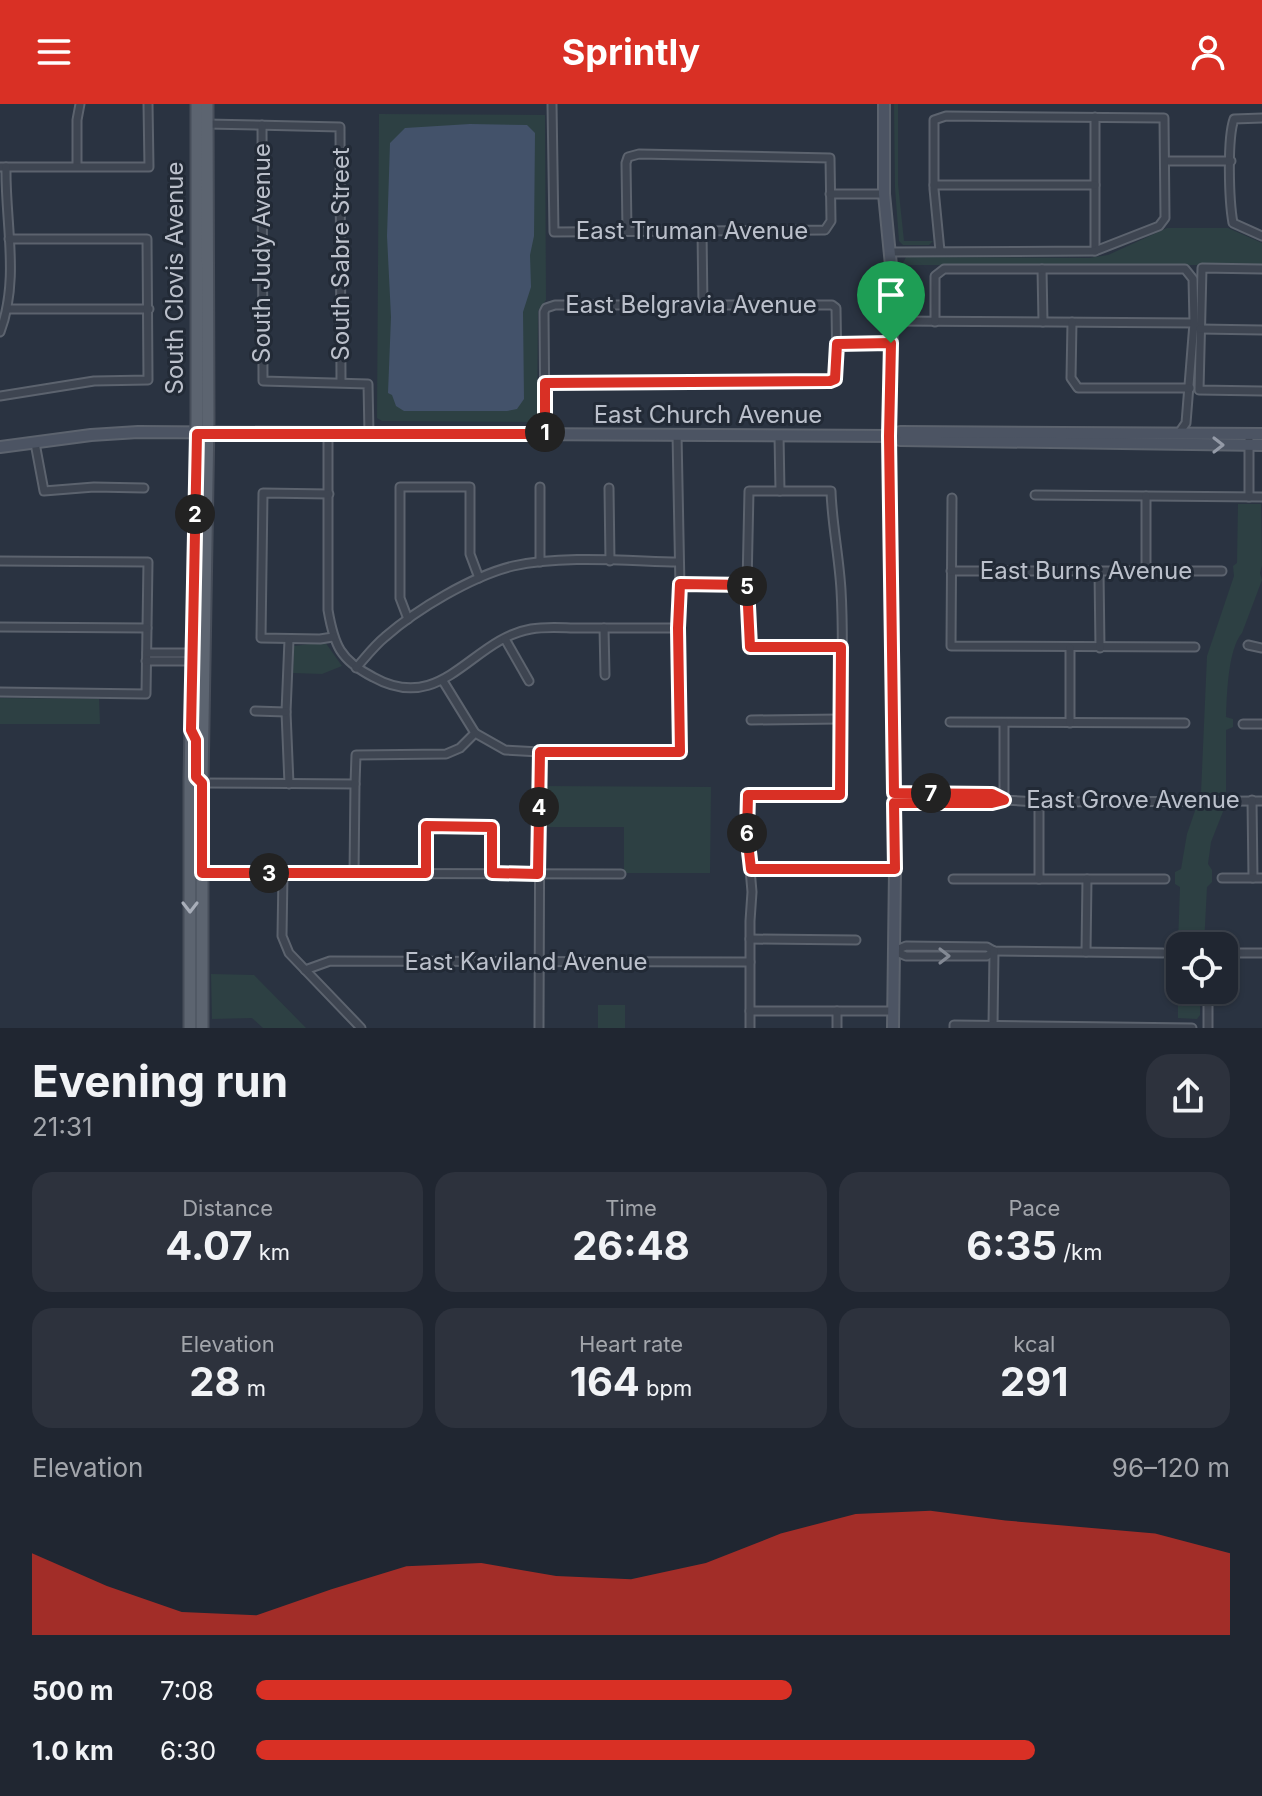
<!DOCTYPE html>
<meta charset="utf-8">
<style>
:root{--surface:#202631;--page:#2d323d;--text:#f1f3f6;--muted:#a2a5ab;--line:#3d434d;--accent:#d93025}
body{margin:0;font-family:Inter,sans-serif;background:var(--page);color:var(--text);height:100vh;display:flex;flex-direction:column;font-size:30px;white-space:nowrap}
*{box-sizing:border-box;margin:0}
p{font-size:26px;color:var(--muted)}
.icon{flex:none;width:44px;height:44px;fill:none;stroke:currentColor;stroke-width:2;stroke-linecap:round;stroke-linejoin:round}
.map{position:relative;height:924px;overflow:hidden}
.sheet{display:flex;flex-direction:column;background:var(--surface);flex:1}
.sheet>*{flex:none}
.fabs{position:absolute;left:1166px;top:828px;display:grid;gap:16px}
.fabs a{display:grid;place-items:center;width:72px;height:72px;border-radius:16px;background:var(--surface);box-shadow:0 2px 6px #0004,0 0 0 2px var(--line);font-size:40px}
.pin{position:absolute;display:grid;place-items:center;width:68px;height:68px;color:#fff;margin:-82px -34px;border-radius:50% 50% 50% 0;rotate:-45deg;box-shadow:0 0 8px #0007}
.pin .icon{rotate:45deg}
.km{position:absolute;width:40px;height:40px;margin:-20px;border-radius:50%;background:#222;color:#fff;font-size:22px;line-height:40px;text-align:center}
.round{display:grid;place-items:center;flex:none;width:84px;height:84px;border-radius:24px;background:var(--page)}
.head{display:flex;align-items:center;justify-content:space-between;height:136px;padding:0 32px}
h1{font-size:44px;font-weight:700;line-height:60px}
.stats{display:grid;grid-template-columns:repeat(3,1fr);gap:12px;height:136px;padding:8px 32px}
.stats div{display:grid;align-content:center;border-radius:20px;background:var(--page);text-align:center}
.stats b{font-size:40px;font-weight:700}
.stats small{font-size:22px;font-weight:400}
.stats p{font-size:22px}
.chart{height:224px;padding:16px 32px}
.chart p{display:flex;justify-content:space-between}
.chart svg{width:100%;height:144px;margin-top:8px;fill:var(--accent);opacity:.7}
ul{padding:0 32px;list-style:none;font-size:26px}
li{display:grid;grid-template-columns:128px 96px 1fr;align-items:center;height:60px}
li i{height:20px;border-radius:10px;background:var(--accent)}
header{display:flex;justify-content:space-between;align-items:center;height:104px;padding:0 32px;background:var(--accent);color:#fff;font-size:36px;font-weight:700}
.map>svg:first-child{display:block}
</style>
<header><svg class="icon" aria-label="menu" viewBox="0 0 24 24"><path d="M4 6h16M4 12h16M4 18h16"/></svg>Sprintly<svg class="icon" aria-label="person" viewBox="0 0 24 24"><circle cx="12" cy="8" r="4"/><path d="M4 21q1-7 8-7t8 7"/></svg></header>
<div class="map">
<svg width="1262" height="924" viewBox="0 0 1262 924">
<rect width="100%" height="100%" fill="#2a3341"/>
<g fill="#2d4043">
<polygon points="894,0 898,0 898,80 904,137 933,137 929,141 903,141 899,137 895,84"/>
<polygon points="379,10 545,11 546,196 538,207 537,315 533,318 382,317 377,314"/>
<polygon points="1167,124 1228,124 1262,139 1262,161 902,161 906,153 1089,154 1108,151"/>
<path d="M1238 400H1261L1262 461 1260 469 1262 476 1242 529C1228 545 1227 590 1226 613L1233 615V623L1226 626V689H1201L1207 552 1234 472 1233 462 1237 459Z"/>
<polygon points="325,538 342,562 322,570 293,569 294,542"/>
<polygon points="0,594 99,595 100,620 0,620"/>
<polygon points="542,682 711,683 710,769 624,769 624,723 542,723"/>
<polygon points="1196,704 1224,705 1211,738 1208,760 1212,766 1212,778 1207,783 1204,841 1180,842 1180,886 1200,886 1200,911 1197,915 1178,914 1178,859 1176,857 1178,849 1176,842 1178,840 1180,783 1175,780 1175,768 1181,765 1187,730"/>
<polygon points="211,870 254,871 306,924 263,924 252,914 212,915"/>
<rect x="598" y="901" width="27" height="23"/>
</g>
<polygon fill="#43526a" points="470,20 527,21 535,29 534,132 530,151 531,183 523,208 524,295 517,305 507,307 404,307 396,302 392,291 388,289 391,213 387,132 390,39 405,24"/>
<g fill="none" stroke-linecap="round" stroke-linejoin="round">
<defs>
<g id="street">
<polyline points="552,0 554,128 825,126 831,117 830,54 639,50 628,53 626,59 627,126"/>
<polyline points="1095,13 1095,147"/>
<path d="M1262 14 1234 15C1227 35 1229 97 1233 119L1262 132"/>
<polyline points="207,20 340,23 341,278"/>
<polyline points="262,21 263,277 368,280 369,330"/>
<polyline points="1165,57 1231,57"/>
<polyline points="77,62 77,16 80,0"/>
<polyline points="0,63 149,63 148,0"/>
<polyline points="934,81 1095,81"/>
<polyline points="830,90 884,90"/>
<polyline points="702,127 703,202"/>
<polyline points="890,148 1095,147 1159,122 1165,114 1164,14 946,12 934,16 934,85 940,147"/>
<polyline points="1042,165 1043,218"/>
<polyline points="1262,165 1202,164 1199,286 1262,287"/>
<polyline points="8,205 149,205"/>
<polyline points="892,217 1194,219"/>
<polyline points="935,218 935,172 944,165 1185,165 1193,175 1194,219 1186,319 1179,329"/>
<polyline points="1072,218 1071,274 1078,284 1190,284"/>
<polyline points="1200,225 1262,226"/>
<path d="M0 228C20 175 5 118 6 63"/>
<polyline points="837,240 891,239"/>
<polyline points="545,279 830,277 835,275 837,269 836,204 832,201 555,201 546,204 544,208 545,330"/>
<polyline points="0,292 94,277 148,276 147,135 9,135"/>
<path d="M328 329V506C334 541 340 556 373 573 443 612 471 535 531 525 547 522 564 524 580 524 613 524 645 524 678 524"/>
<polyline points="779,331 780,387"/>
<polyline points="1249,336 1249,393"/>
<polyline points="35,339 44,387 94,383 144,384"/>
<polyline points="540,383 540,458"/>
<polyline points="609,384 610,457"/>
<polyline points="329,390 263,389 261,534 320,535 333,533"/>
<polyline points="1035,391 1262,393"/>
<polyline points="1146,392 1146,468"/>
<polyline points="952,394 951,542 1195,543"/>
<polyline points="0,457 148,458 146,590 0,588"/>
<polyline points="951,467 1222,467"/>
<polyline points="1099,468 1100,544"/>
<polyline points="680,480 747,481"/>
<polyline points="408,515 400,494 400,383 470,383 470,450 479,474"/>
<polyline points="0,523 147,524"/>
<polyline points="604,524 605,571"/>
<polyline points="505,535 529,577"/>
<polyline points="289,536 286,608 289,680"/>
<polyline points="1248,541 1262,544"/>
<polyline points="147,549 192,549"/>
<polyline points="146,557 192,557"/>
<path d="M356 564C365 554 374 542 385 533 417 505 472 472 513 462 562 451 628 457 678 458"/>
<polyline points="443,577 475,629 505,646 540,648 680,648 678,524 680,484 677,330"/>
<polyline points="255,607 286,608"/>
<polyline points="751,616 840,615"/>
<polyline points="950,618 1185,619"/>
<polyline points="1004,619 1004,696 1039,698 1262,697"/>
<polyline points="1070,619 1070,544"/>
<polyline points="1243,620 1262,620"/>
<polyline points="202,679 355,680 356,651 446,650 460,644 475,629"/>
<polyline points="894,689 992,690 1004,696 992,699 894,699"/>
<polyline points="1252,696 1253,774"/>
<polyline points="751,765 895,765"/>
<polyline points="199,769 621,770"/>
<polyline points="426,769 426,722 492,723 492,769"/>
<polyline points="283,770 282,832 289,849 361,924"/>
<polyline points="354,770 355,680"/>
<polyline points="1222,774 1262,774"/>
<polyline points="953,775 1165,775"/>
<polyline points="1039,775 1039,698"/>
<polyline points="750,835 856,836"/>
<polyline points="894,847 906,842 987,843 994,847 1163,849"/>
<polyline points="894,847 906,852 987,852 994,847"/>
<polyline points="1086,848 1087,775"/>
<polyline points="1224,849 1262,849"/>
<polyline points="305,866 330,857 750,858"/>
<polyline points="1208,886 1208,924"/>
<polyline points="750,907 893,907"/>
<polyline points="993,921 994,847"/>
<polyline points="539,924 540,648"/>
<path d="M750 924V817L752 788 747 730 748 691H840C840 623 845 553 841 486 839 452 832 420 831 387H749L747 481 750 543H841"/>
<polyline points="837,924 837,907"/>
<polyline points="954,924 954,921 1192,924"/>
</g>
<g id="secondary">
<polyline points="884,0 884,90 893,182 889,332 895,765 893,924"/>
<polyline points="889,332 900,336 1262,341"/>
<polyline points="0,343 91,331 138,328 889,332 900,328 1262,330"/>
</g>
<g id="primary">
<polyline points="190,924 190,675 197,315 197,0"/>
<polyline points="202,924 202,679 208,316 207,0"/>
</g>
</defs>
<use href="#street" stroke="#5c636e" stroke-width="11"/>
<use href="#secondary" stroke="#5c636e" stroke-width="14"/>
<use href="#primary" stroke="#474e5a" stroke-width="15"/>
<use href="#street" stroke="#3e4551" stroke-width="7"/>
<use href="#secondary" stroke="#4c5463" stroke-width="10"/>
<use href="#primary" stroke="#5c6470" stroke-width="11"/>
</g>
<defs><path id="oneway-chevron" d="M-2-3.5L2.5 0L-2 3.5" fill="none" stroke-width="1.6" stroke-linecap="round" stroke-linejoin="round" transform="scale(2)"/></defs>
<use stroke="#949aa7" href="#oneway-chevron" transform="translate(1218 341)"/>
<use stroke="#a8aeb9" href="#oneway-chevron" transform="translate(190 803) rotate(90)"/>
<use stroke="#838994" href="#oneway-chevron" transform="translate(944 852)"/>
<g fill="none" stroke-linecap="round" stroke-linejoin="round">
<defs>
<polygon id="route" points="891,239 889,332 894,689 992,690 1004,696 992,699 894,699 895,765 751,765 747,730 748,691 840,691 841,543 750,543 747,481 680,480 678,524 680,648 540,648 538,770 492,769 492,723 426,722 426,769 202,769 202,679 196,673 196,636 191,626 197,330 545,330 545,279 830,277 835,275 837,240"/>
</defs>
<use href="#route" stroke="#fff" stroke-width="16"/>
<use href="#route" stroke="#d93025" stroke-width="10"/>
</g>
<g text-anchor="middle" stroke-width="6" stroke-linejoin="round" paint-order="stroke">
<g font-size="24" fill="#bbc0cb" stroke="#222a36">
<text x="692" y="135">East Truman Avenue</text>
<text transform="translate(262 149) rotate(-90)" y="8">South Judy Avenue</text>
<text transform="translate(341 150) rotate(-90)" y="8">South Sabre Street</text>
<text transform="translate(175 174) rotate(-90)" y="8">South Clovis Avenue</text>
<text x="691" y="209">East Belgravia Avenue</text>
<text x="708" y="319">East Church Avenue</text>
<text x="1086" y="475">East Burns Avenue</text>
<text x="1133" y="704">East Grove Avenue</text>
<text x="526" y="866">East Kaviland Avenue</text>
</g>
</g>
</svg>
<div class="fabs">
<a><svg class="icon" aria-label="locate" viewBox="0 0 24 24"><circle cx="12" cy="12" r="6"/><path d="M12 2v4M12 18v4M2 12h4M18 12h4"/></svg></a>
</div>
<div class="pin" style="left:891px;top:239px;background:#1e9e55"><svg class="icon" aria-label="arrive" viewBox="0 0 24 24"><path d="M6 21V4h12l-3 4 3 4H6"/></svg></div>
<b class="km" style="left:545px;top:328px">1</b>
<b class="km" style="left:195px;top:410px">2</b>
<b class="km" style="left:269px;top:769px">3</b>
<b class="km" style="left:539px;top:703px">4</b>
<b class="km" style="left:747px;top:482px">5</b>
<b class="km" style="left:747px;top:729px">6</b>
<b class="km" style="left:931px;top:689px">7</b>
</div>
<section class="sheet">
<div class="head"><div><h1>Evening run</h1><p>21:31</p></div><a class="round"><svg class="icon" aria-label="share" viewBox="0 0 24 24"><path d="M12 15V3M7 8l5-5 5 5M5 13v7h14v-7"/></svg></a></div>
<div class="stats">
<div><p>Distance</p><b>4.07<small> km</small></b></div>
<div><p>Time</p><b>26:48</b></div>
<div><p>Pace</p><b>6:35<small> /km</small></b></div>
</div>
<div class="stats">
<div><p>Elevation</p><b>28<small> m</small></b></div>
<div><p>Heart rate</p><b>164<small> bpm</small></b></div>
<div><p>kcal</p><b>291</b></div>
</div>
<div class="chart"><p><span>Elevation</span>96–120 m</p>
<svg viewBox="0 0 160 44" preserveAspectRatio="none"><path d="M0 44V19L10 29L20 37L30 38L40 30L50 23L60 22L70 26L80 27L90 22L100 13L110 7L120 6L130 9L140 11L150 13L160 19V44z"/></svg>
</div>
<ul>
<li><b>500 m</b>7:08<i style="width:55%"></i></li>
<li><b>1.0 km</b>6:30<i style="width:80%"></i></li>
</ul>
</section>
